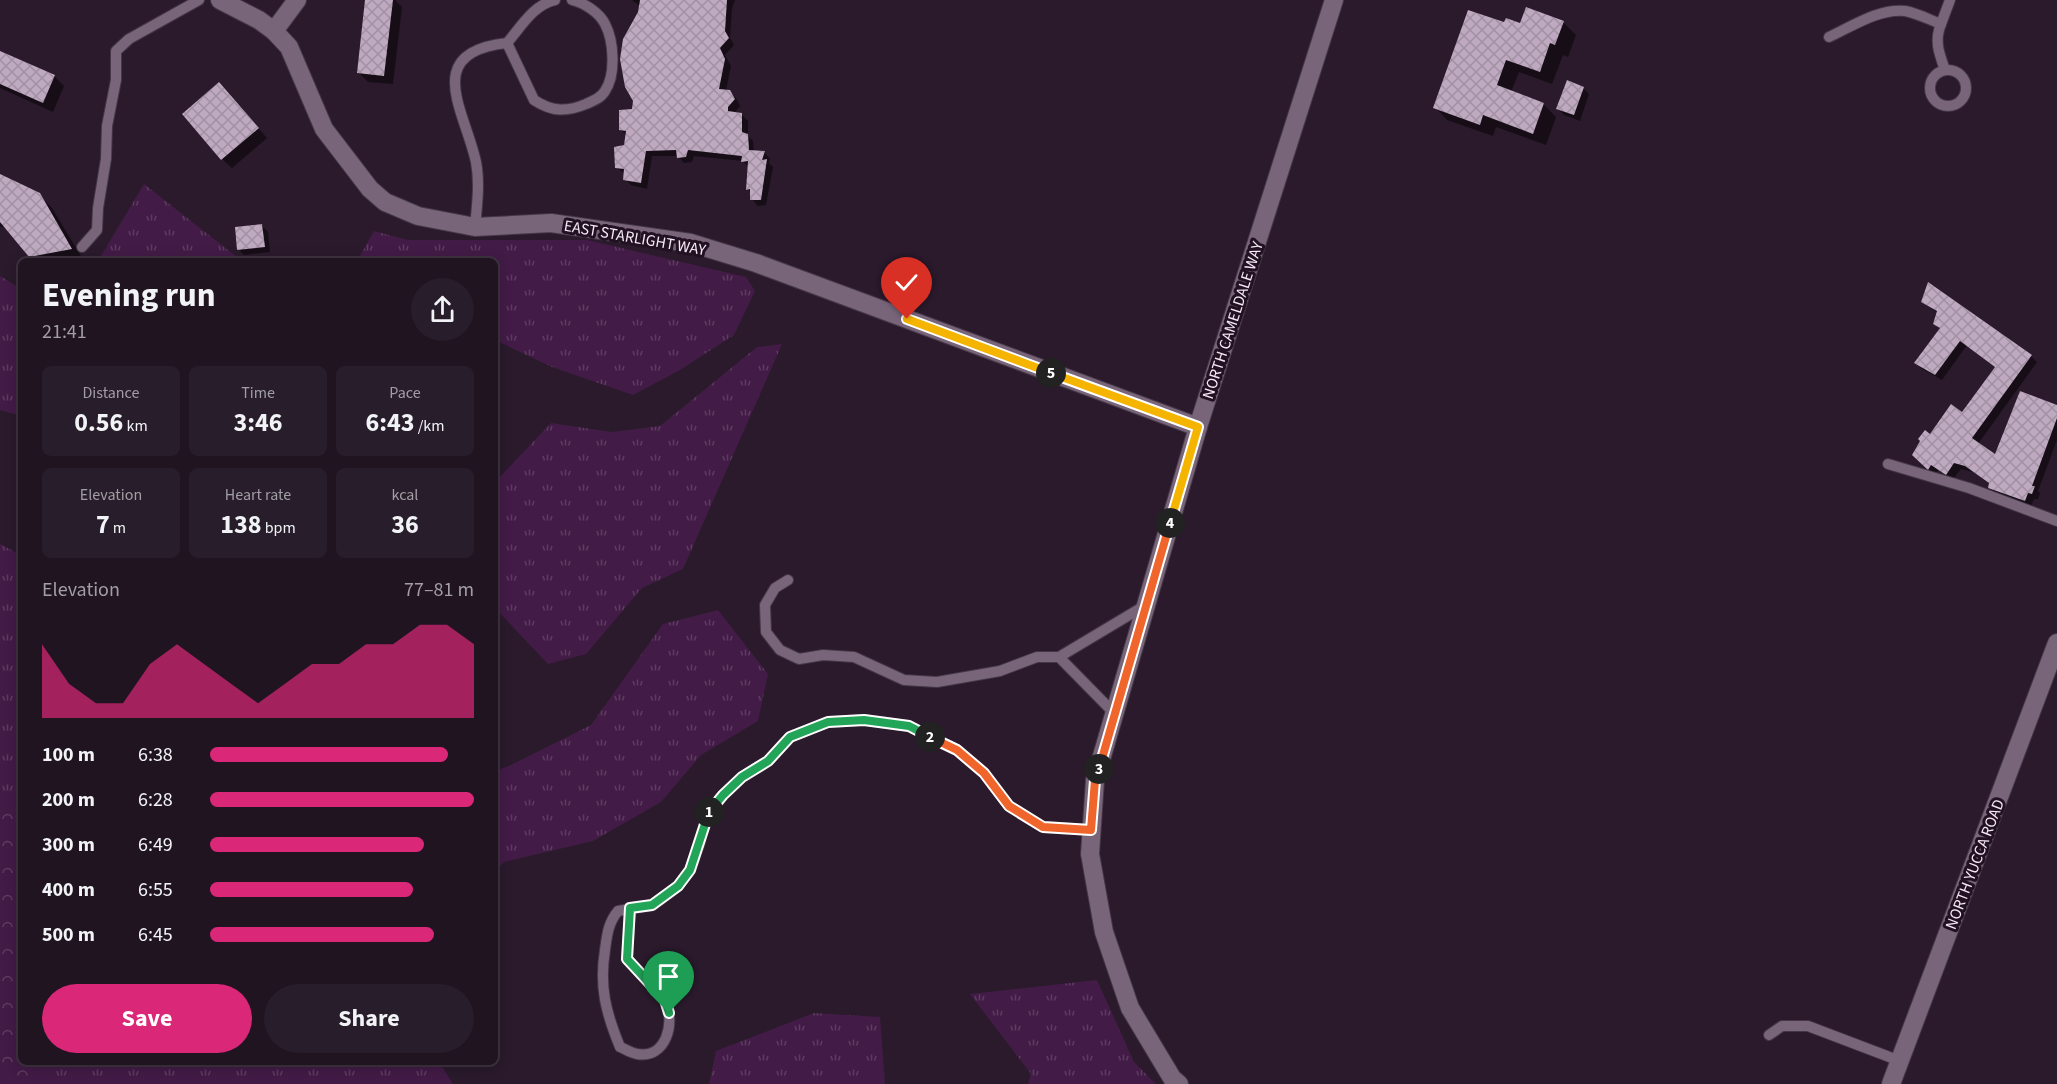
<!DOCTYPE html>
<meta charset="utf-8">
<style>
:root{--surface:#201421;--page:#281d2a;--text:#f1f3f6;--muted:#a29ea5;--line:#3d333f;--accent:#db2777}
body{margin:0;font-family:"Source Sans 3",sans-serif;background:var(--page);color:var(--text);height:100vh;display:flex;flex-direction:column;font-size:22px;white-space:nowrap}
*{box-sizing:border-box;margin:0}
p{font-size:20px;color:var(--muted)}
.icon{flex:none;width:33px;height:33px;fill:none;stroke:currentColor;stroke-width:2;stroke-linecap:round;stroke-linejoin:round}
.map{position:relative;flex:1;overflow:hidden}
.side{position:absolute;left:18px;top:258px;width:480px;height:807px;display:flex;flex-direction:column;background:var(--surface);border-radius:9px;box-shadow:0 3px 15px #0003,0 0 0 2px var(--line)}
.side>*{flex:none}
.pin{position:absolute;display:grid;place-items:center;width:51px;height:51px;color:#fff;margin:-62px -26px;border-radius:50% 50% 50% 0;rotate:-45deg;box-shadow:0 0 6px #0007}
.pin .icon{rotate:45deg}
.km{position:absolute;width:30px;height:30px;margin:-15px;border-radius:50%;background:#222;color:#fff;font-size:16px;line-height:30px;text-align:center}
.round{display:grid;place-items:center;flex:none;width:63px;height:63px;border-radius:32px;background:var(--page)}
.head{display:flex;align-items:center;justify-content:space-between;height:102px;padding:0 24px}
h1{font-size:33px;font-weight:700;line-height:45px}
.figures{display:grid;grid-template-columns:repeat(3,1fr);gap:9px;height:102px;padding:6px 24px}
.figures div{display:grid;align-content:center;border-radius:9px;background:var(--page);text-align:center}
.figures b{font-size:26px;font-weight:700}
.figures small{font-size:16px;font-weight:400}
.figures p{font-size:16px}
.chart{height:168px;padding:12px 24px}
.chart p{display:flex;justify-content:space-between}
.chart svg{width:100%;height:108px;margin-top:6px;fill:var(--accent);opacity:.7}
.action{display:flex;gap:12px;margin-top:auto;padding:12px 24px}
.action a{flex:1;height:69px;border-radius:36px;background:var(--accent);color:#fff;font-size:24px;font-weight:700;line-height:69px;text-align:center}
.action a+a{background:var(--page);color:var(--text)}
ul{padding:0 24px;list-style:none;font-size:20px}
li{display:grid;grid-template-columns:96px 72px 1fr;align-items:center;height:45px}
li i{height:15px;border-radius:8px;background:var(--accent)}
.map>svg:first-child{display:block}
</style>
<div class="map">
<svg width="2057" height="1084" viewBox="0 0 2057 1084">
<defs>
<pattern id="grass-tufts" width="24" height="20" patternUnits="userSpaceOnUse" patternTransform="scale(1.5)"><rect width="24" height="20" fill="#421b46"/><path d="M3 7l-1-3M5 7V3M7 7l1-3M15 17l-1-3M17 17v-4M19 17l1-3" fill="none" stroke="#5e3c61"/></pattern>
<pattern id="park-crowns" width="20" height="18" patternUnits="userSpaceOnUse" patternTransform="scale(1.5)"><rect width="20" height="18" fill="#421b46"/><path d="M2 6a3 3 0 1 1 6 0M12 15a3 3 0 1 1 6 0" fill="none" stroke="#5e3c61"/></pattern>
<pattern id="building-cross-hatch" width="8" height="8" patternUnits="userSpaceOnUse" patternTransform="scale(1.5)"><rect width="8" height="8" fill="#bea9c0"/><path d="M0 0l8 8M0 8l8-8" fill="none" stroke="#a190a2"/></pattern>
</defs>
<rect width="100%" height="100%" fill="#2a1a2c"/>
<g fill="url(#grass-tufts)">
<polygon points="144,184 242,261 98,261"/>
<polygon points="374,231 408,240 587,240 746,277 755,291 734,335 680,370 633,395 552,367 495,340 495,261 357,261"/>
<polygon points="0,276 21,289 21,416 0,410"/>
<polygon points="782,344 683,569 642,588 586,654 548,664 495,608 495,482 551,423 612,432 660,426 757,347"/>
<polygon points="0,544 21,555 21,1062 439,1062 453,1084 0,1084"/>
<polygon points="718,610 768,674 758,721 701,755 661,802 593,841 504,862 495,871 495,771 511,765 591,725 663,624"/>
<polygon points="1097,980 1134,1062 1156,1084 1028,1084 1031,1074 970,994"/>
<polygon points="814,1013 880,1017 885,1084 709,1084 716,1051"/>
</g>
<polygon fill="url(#park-crowns)" points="0,794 21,801 21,1062 41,1062 33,1084 0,1084"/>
<g fill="#0007">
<polygon points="367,0 395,0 402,7 393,84 368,82 358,72"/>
<polygon points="632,0 735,0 732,8 730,38 734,45 725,55 731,66 726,91 730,92 736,98 740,106 734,113 741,114 748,121 748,136 753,141 754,152 764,152 770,159 769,163 773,167 766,205 758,206 752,199 752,193 747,189 749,168 743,161 694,156 692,162 684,163 678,156 652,156 647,189 631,185 625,179 625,174 617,168 626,147 627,136 621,130 633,110 635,100 640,6"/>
<polygon points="1563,22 1576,35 1568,57 1563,55 1552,84 1519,72 1511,92 1543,104 1556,117 1546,145 1496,127 1493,136 1447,120 1435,107 1505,24"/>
<polygon points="0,53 54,76 64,86 53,112 0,88"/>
<polygon points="1583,88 1589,94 1580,121 1564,115 1558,109"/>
<polygon points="229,94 267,138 232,168 222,159"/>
<polygon points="0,176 39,195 52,208 84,261 36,261 9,230 0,226"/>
<polygon points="262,226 268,232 270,252 244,255 238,249"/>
<polygon points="1923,302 2031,356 2037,362 1978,444 1996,456 2057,407 2057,440 2038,491 2040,493 2038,499 2034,499 2031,506 1995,493 1989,487 1990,484 1973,472 1961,469 1952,480 1938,470 1935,475 1920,461 1931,436 1963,414 1996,368 1967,345 1942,380 1922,369 1916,363 1941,329 1935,323 1938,313"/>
</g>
<g fill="url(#building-cross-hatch)">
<polygon points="365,0 393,0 384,76 357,73"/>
<polygon points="640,0 727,0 725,31 729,38 720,48 725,59 719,89 730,90 735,99 728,107 728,111 742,113 742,132 748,134 749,150 765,151 762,160 767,159 761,200 750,200 750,189 746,190 748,161 741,162 742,156 688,150 686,157 677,158 676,150 646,151 641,183 623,180 624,169 615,168 614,147 624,145 626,131 619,130 619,110 632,109 633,101 625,87 620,59 623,39 638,12"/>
<polygon points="1526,7 1564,21 1555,45 1550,43 1540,72 1506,60 1497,85 1544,103 1533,134 1483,115 1480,125 1433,108 1468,10 1504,22 1506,18 1520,23"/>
<polygon points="0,51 55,75 43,103 0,84"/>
<polygon points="1567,80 1584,87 1574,115 1556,109"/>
<polygon points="219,82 259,128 221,160 182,114"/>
<polygon points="0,174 40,193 72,249 29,257 0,222"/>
<polygon points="262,224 265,247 237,250 235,227"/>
<polygon points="1928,282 2032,355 1972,438 1995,454 2020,391 2057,405 2057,418 2032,486 2035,486 2032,494 2028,493 2025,501 1988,488 1989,483 1965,466 1954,463 1946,475 1931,465 1928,470 1912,455 1920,441 1918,439 1925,430 1930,434 1951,404 1962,412 1995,367 1960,341 1935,375 1914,363 1940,328 1933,324 1937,311 1921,302"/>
</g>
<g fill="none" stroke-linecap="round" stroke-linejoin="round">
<defs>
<g id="lane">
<path d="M1941 24C1934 41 1939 53 1945 70"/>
<path d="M1829 37C1851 27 1879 8 1905 11 1917 13 1930 20 1941 24L1950 0"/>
<path d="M507 43 534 100C552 112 567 112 586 104 593 101 601 98 605 91 616 75 614 41 605 24 599 12 584 3 572 0"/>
<circle cx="1948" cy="88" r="18"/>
<path d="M475 227C477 206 480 183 476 162 465 111 421 52 507 43 521 27 533 5 555 0"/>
<polyline points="82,247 97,230 98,208 106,159 107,126 116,80 116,51 129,39 199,0"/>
<polyline points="1888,464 1969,488 2057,521"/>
<polyline points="788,580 775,588 765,605 766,632 780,650 799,659 823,655 854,657 904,680 937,682 1000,671 1037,657 1059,657 1146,605"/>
<polyline points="1059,657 1115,714"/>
<path d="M630 908 627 959C637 970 659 989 665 1001 676 1023 666 1059 637 1054 631 1053 625 1049 620 1047 606 1013 599 987 605 950 607 935 608 923 618 911L653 905 678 886 690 870 699 845 707 815 723 795 742 777 768 761 790 737 828 722 864 720 909 726 957 750 984 773 1009 806 1043 827 1091 830"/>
<polyline points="1769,1035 1782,1026 1808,1026 1900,1061"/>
</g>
<g id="street">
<polyline points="220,0 259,20 274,31 289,47 324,129 370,189 385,202 418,216 475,227 551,223 691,243 756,263 1198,427"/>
<polyline points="274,31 297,0"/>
<polyline points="1179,1084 1172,1078 1130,1008 1104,932 1090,854 1095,780 1198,427 1334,0"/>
<polyline points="1891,1084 2057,643"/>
</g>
</defs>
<use href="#lane" stroke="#443746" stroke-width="12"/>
<use href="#street" stroke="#443746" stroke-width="20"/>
<use href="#lane" stroke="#78657a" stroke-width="10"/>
<use href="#street" stroke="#78657a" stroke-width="18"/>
</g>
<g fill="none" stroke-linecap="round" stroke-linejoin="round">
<defs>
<polyline id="split-1" points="669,1013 665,1000 627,959 630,908 652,905 678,886 690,870 709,812"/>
<polyline id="split-2" points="709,812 723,795 742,777 768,761 790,737 828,722 864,720 909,726 930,737"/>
<polyline id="split-3" points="930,737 957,750 984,773 1009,806 1043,827 1091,830 1095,780 1099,769"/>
<polyline id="split-4" points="1099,769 1170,523"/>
<polyline id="split-5" points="1051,373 1198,427 1170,523"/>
<polyline id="split-6" points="907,319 1051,373"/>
</defs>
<use href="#split-1" stroke="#fff" stroke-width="12"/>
<use href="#split-2" stroke="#fff" stroke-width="12"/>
<use href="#split-3" stroke="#fff" stroke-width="12"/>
<use href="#split-4" stroke="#fff" stroke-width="12"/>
<use href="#split-5" stroke="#fff" stroke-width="12"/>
<use href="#split-6" stroke="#fff" stroke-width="12"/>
<use href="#split-1" stroke="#22a559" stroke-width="8"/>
<use href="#split-2" stroke="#22a559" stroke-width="8"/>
<use href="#split-3" stroke="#f0652b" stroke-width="8"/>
<use href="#split-4" stroke="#f0652b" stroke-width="8"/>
<use href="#split-5" stroke="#f5b400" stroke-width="8"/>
<use href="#split-6" stroke="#f5b400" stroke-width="8"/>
</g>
<g text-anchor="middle" stroke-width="6" stroke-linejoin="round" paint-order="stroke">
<g font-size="16" fill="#f4e9f5" stroke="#211122">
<text transform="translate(635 237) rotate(10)" y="6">EAST STARLIGHT WAY</text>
<text transform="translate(1232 320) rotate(-72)" y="6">NORTH CAMELDALE WAY</text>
<text transform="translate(1974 864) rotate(-69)" y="6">NORTH YUCCA ROAD</text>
</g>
</g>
</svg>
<div class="pin" style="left:669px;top:1013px;background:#1e9e55"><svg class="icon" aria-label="arrive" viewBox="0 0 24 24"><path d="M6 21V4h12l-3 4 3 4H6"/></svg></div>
<div class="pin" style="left:907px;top:319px;background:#d93025"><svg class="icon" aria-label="check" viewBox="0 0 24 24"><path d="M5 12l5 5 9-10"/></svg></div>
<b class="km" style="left:709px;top:812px">1</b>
<b class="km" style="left:930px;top:737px">2</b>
<b class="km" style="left:1099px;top:769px">3</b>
<b class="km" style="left:1170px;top:523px">4</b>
<b class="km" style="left:1051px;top:373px">5</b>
<section class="side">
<div class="head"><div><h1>Evening run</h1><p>21:41</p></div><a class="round"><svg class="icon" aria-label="share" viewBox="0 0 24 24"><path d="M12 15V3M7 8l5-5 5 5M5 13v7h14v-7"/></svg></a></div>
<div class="figures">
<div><p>Distance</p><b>0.56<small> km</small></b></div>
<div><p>Time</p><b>3:46</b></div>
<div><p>Pace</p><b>6:43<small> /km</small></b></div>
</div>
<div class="figures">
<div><p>Elevation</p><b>7<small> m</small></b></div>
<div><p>Heart rate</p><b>138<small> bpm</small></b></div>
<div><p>kcal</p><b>36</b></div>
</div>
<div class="chart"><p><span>Elevation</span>77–81 m</p>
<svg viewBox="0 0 160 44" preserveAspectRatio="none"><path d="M0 44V14L10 30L20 38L30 38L40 22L50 14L60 22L70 30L80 38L90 30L100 22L110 22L120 14L130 14L140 6L150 6L160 14V44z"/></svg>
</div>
<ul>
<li><b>100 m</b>6:38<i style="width:90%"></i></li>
<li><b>200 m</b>6:28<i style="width:100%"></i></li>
<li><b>300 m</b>6:49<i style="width:81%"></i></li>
<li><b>400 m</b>6:55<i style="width:77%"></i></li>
<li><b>500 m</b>6:45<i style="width:85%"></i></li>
</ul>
<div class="action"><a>Save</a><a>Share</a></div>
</section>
</div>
